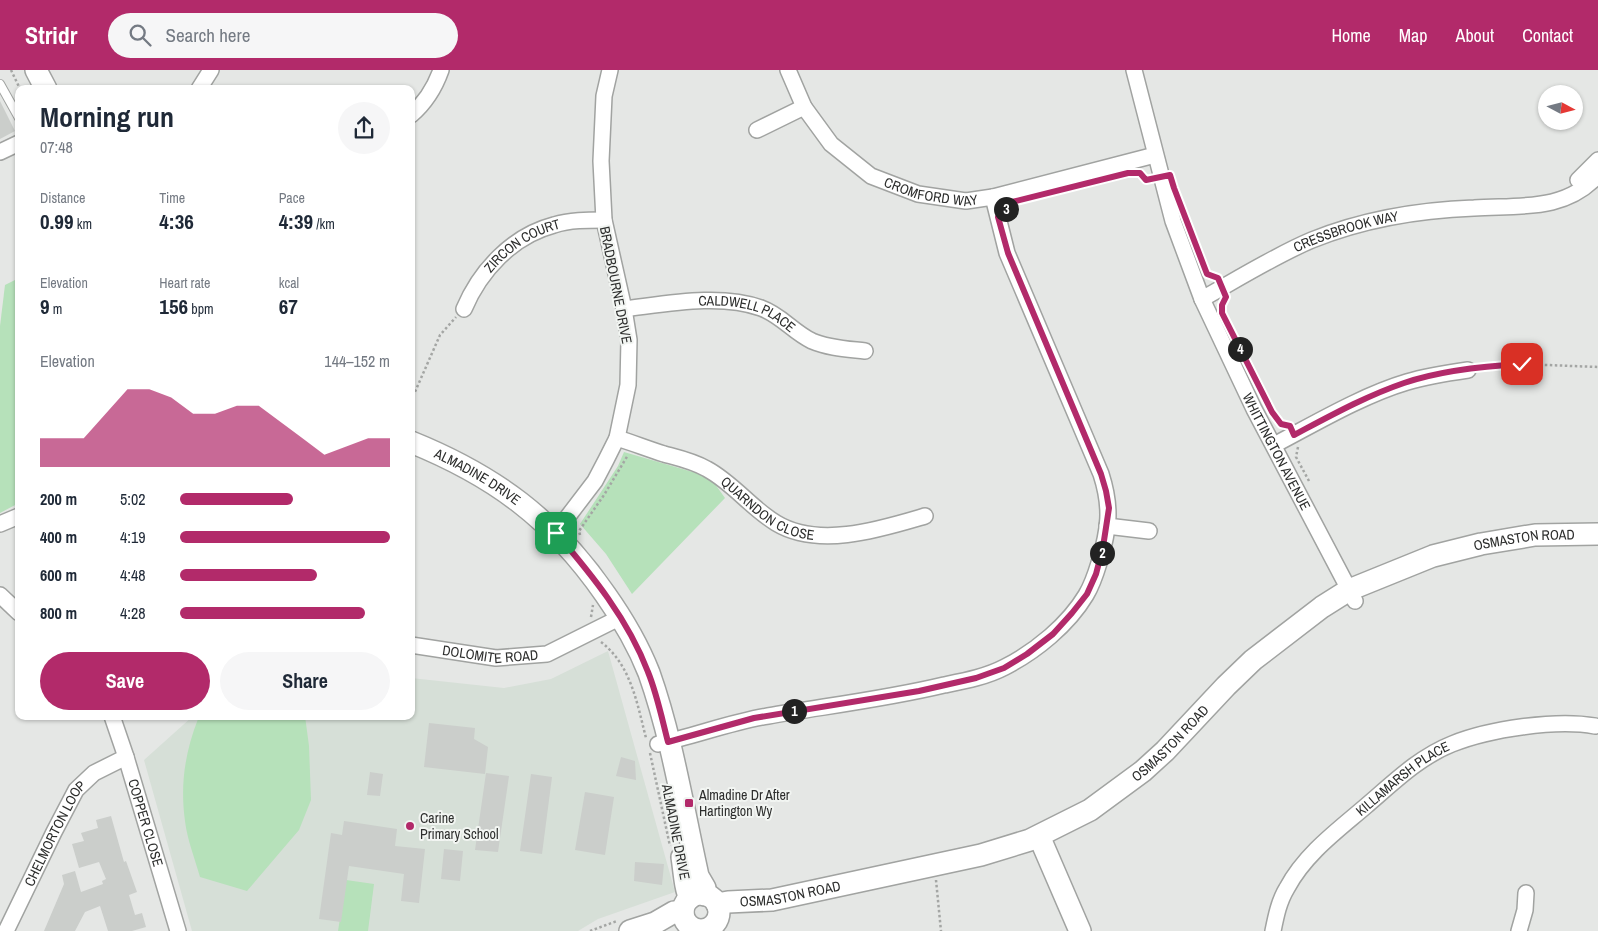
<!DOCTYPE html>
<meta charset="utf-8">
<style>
:root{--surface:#fff;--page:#f6f6f7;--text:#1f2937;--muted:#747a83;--accent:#b22a6a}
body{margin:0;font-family:"Archivo Narrow",sans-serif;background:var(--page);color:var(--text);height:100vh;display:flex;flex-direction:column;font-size:19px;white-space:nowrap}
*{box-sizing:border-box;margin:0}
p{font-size:16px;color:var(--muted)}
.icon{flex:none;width:28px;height:28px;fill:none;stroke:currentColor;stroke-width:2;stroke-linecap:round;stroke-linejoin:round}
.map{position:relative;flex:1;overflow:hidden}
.panel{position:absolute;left:15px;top:15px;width:400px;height:635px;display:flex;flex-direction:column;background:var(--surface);border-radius:10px;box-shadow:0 1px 4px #0004}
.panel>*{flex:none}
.needle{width:32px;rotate:97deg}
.fabs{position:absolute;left:1538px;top:15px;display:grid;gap:10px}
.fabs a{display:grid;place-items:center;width:45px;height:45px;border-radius:50%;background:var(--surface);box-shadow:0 1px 4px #0004;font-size:25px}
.pin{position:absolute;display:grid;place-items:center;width:42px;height:42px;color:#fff;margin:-21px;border-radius:10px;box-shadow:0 2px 8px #0006}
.km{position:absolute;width:25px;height:25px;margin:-12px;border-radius:50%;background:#222;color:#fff;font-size:14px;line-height:25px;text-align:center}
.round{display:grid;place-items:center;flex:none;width:52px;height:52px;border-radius:26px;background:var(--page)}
.summary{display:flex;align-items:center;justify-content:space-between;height:85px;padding:0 25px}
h1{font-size:28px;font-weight:700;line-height:38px}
.metrics{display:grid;grid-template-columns:repeat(3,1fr);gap:8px;height:85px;padding:5px 25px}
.metrics div{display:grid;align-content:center}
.metrics b{font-size:21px;font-weight:700}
.metrics small{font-size:14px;font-weight:400}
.metrics p{font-size:14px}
.chart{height:140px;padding:10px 25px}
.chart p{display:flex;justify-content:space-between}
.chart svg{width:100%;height:90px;margin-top:5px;fill:var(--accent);opacity:.7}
.primary-button{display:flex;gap:10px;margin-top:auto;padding:10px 25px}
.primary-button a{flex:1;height:58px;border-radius:30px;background:var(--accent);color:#fff;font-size:20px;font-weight:700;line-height:58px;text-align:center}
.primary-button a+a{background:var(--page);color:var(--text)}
ul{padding:0 25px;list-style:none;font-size:16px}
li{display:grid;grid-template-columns:80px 60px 1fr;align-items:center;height:38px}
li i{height:12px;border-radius:6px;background:var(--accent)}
header{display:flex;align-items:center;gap:30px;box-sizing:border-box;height:70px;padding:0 25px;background:var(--accent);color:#fff}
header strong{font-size:24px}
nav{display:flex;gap:28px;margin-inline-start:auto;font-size:18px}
.search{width:350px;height:45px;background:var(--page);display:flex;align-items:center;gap:12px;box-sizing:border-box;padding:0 18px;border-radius:28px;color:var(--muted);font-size:19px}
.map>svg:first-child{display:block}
</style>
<header>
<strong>Stridr</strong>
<div class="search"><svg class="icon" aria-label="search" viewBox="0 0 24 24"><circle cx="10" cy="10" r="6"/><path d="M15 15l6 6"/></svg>Search here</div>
<nav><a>Home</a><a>Map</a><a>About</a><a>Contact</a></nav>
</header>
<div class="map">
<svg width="1598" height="861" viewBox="0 0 1598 861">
<rect width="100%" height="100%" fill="#e5e7e5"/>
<polygon fill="#d6dfd7" points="608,581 675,822 598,849 578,861 192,861 144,690 193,646 411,646 411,608 504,618 551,609"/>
<g fill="#b6e1ba">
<polygon points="19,208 19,433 0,443 0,256 5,215"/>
<polygon points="624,382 710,407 725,428 632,524 606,484 580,454 618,396"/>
<path d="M200 646H305L309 676 311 730 299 760 247 821 200 807C195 789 187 769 185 751 180 715 185 682 198 649Z"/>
<polygon points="346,810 374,814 368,861 338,861"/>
</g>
<g fill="#cbcecb">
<polygon points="0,31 15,61 0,69"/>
<polygon points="429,653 475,658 474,669 488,677 485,704 424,697"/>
<polygon points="621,687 635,691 636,710 616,706"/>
<polygon points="370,702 383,704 380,726 367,725"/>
<polygon points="486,703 509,706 498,782 475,780"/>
<polygon points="531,704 552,707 542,784 520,781"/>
<polygon points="585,722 614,727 605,785 575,780"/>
<polygon points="111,746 124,792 126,791 137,822 129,825 135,845 142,843 146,857 132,861 108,861 100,836 85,842 75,861 44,861 64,814 62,805 75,801 81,822 103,814 102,811 106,809 99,792 79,798 72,774 84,771 81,763 98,758 96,750"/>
<polygon points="344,751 397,759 395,776 425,779 419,833 401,831 404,804 349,796 341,852 319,849 331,763 342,765"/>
<polygon points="444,779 463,781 460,811 441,809"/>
<polygon points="635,792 664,794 662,815 634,811"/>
</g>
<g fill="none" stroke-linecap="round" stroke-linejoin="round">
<defs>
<polyline id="lane" points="0,14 19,48"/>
<g id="street">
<path id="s1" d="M788 0 804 37 831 74 871 106 918 124 966 131 993 127 1155 85"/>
<path id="s2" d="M1134 0 1173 151 1202 229 1254 339 1355 531"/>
<polyline points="199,19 211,0"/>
<path d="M411 45C425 33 435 17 441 0"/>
<polyline points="757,60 804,37"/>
<polyline points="0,82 19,73"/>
<polyline points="1578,110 1598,90"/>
<path id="s3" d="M1202 229C1236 210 1276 185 1312 170 1364 149 1419 140 1474 138 1519 135 1565 142 1598 105"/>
<path id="s4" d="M464 239C480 201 512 166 554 155 570 150 587 150 604 150"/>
<path id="s5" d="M624 239C666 234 720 223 761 238 781 245 793 262 812 271 828 278 848 279 865 281"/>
<path id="s6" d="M617 368C633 373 648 379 664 384 679 388 693 391 707 399 733 413 751 438 776 453 819 479 881 459 925 446"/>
<path d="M1274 375C1314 354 1363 325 1407 312 1427 306 1447 303 1468 300"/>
<polyline points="0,454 19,446"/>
<polyline points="1107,456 1149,461"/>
<polyline points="550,470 595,411 606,390 617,368 628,315 629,270 624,239 604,150 601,91 604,26 610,0"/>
<polyline points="0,525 19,543"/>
<path id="s7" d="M411 575 496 588 547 584 621 547"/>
<path id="s8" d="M112 646 126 687 178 861"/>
<path d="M658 674C695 666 731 652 768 646 826 636 886 629 944 615 964 611 986 607 1005 597 1036 581 1068 555 1086 525 1092 515 1096 503 1099 493 1109 459 1112 438 1101 404L1007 183 993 127"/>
<path id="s9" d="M6 861 54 762 76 720 94 703 126 687"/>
<path id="s10" d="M1273 861C1276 846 1279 831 1287 818 1305 784 1338 760 1366 736 1393 713 1419 687 1452 674 1489 659 1556 649 1595 656"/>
<polyline points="1519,861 1525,840 1526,823"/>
</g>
<g id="secondary">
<polyline points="36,0 46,19"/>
<path id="s11" d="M411 372C495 406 553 449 605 524 622 548 638 575 649 603 672 668 683 738 698 806L705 818V825"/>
<polyline points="1039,766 1080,861"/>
<path d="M682 787C684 799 685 820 690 828"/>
<circle cx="701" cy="842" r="18"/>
<path id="s12" d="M717 834 728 832 772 830 981 785 1030 770 1090 740 1143 701 1165 681 1226 616 1253 590 1322 537 1349 520 1433 486 1481 474 1535 465 1598 464"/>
<polyline points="630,861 655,853 674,842 683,842"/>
</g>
</defs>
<use href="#lane" stroke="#a1a3a1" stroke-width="10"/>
<use href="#street" stroke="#a1a3a1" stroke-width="18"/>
<use href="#secondary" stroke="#a1a3a1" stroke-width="24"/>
<g stroke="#a4a6a4" stroke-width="2.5" stroke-dasharray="2.5 2.5" stroke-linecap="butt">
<polyline points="11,0 20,19"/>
<polyline points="1138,103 1140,103 1146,110 1149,109"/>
<polyline points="1480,298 1522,294 1598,297"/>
<polyline points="411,331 440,265 456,247"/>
<polyline points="1273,344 1282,355"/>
<polyline points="1298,377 1296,387 1309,411"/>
<polyline points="580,465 579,461 604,425 628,385"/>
<polyline points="591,547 593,535"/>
<path d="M601 572C631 595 637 633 646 668"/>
<polyline points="650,683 670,776"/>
<polyline points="936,810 941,861"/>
<polyline points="590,861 617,851"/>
</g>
<use href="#lane" stroke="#fff" stroke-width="8"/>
<use href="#street" stroke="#fff" stroke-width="15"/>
<use href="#secondary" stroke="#fff" stroke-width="21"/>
</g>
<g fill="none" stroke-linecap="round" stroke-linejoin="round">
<defs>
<path id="route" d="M556 463C592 505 628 549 648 602 657 624 662 649 668 672L754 648 919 621 976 608 1004 598 1027 584 1053 564 1072 543 1087 524 1096 504 1103 477 1109 438 1106 421 1101 404 1008 183 998 147 1005 144 1006 138 1012 132 1128 103H1140L1146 110 1170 105 1174 118 1207 204 1218 208 1226 227 1222 235V243L1272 342 1281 354 1290 356 1294 365C1330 346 1366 326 1404 313 1439 301 1485 296 1522 294"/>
</defs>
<use href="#route" stroke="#fff" stroke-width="10"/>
<use href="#route" stroke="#b22a6a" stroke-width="6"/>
</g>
<g fill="#b22a6a" stroke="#f2f5f2" stroke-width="2">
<rect x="684" y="728" width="10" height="10" rx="2.5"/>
<circle cx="410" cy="756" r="5"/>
</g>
<g text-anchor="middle" stroke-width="4" stroke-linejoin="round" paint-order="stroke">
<g font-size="14" fill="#2d2e2d" stroke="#f2f5f2">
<text dy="5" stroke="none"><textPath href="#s1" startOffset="200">CROMFORD WAY</textPath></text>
<text dy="5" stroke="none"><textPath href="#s3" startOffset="160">CRESSBROOK WAY</textPath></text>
<text dy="5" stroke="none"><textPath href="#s4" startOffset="89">ZIRCON COURT</textPath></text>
<text transform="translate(616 215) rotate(79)" y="5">BRADBOURNE DRIVE</text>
<text dy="5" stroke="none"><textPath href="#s5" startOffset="126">CALDWELL PLACE</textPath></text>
<text dy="5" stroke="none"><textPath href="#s2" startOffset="409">WHITTINGTON AVENUE</textPath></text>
<text dy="5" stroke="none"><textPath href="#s11" startOffset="75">ALMADINE DRIVE</textPath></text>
<text dy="5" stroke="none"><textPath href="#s6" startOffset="169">QUARNDON CLOSE</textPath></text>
<text dy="5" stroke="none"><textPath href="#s12" startOffset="912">OSMASTON ROAD</textPath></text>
<text dy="5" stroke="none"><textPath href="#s7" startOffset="80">DOLOMITE ROAD</textPath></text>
<text dy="5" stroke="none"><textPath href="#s12" startOffset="492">OSMASTON ROAD</textPath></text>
<text dy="5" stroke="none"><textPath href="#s10" startOffset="206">KILLAMARSH PLACE</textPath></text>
<text dy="5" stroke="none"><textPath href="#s8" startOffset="112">COPPER CLOSE</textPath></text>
<text transform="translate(676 762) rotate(79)" y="5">ALMADINE DRIVE</text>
<text dy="5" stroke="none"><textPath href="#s9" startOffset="109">CHELMORTON LOOP</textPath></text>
<text dy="5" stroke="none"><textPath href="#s12" startOffset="74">OSMASTON ROAD</textPath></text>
</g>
<g font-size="14" fill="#2d2e2d" stroke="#f2f5f2" text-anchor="start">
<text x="699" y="730">Almadine Dr After<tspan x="699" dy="16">Hartington Wy</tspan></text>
<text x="420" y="753">Carine<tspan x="420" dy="16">Primary School</tspan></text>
</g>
</g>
</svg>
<div class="fabs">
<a><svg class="needle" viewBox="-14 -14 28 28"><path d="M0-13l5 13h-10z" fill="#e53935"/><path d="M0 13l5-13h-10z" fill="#747a83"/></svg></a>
</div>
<div class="pin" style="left:556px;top:463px;background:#1e9e55"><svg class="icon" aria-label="arrive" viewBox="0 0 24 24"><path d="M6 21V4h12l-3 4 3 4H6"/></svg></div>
<div class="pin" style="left:1522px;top:294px;background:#d93025"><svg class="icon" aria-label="check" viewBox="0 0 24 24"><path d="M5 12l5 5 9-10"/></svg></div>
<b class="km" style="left:794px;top:641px">1</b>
<b class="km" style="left:1102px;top:483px">2</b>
<b class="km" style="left:1006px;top:139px">3</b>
<b class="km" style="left:1240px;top:279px">4</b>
<section class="panel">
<div class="summary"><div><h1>Morning run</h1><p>07:48</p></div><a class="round"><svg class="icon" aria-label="share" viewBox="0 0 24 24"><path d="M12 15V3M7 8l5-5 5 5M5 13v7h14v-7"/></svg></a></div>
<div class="metrics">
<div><p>Distance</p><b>0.99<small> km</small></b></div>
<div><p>Time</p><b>4:36</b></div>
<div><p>Pace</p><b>4:39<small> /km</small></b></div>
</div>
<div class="metrics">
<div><p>Elevation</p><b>9<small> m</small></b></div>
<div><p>Heart rate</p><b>156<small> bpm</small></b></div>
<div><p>kcal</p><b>67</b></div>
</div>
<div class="chart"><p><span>Elevation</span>144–152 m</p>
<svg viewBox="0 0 160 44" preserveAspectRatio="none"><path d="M0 44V30L10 30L20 30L30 18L40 6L50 6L60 10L70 18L80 18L90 14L100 14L110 22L120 30L130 38L140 34L150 30L160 30V44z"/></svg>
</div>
<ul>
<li><b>200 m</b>5:02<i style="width:54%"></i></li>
<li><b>400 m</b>4:19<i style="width:100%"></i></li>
<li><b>600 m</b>4:48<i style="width:65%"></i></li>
<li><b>800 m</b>4:28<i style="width:88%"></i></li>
</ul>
<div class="primary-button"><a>Save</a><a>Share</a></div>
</section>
</div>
